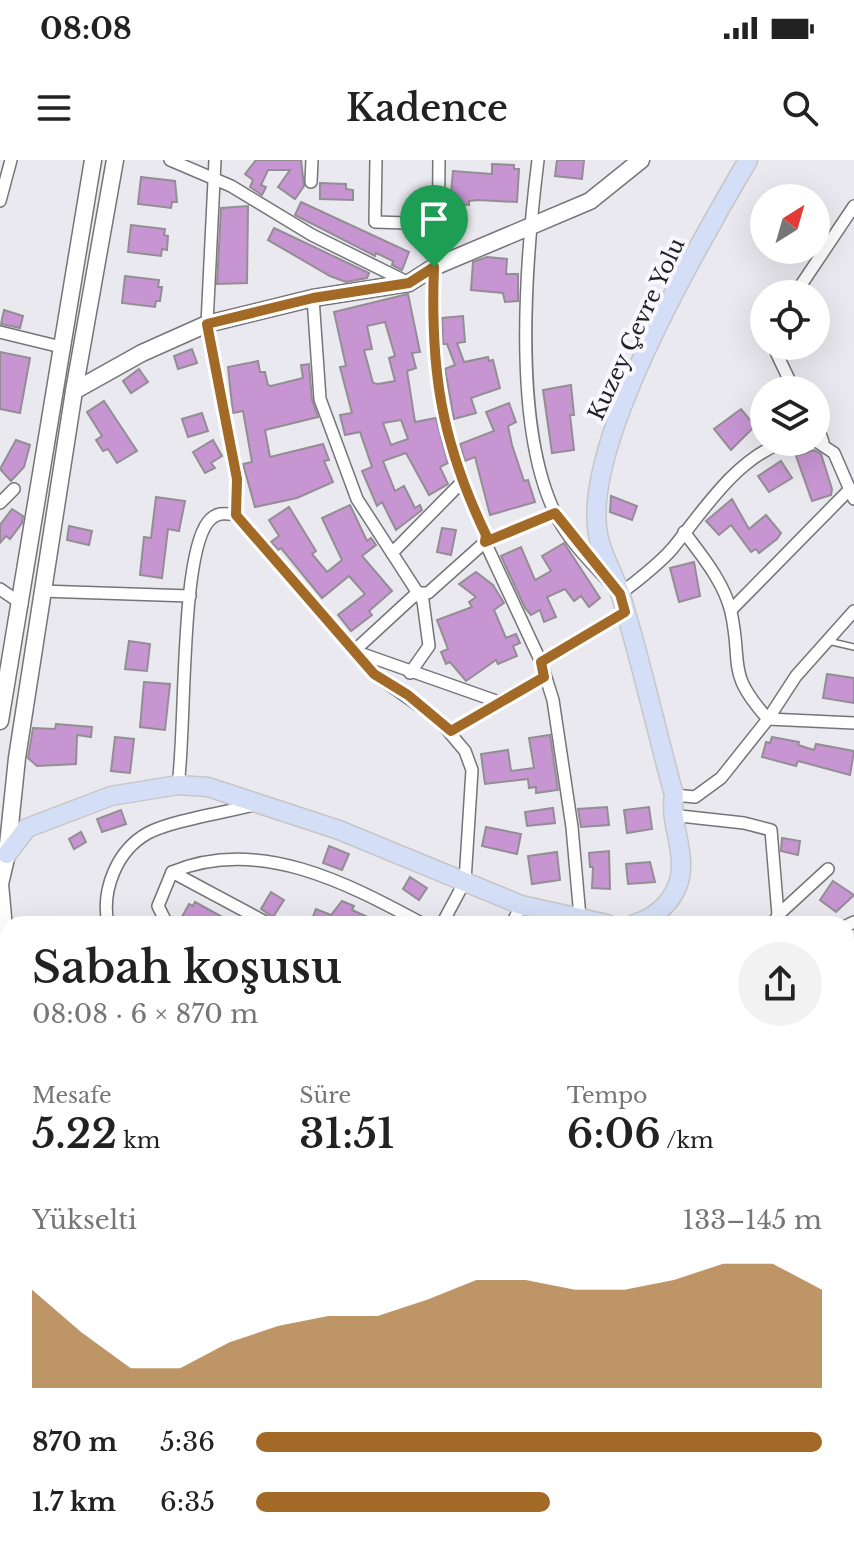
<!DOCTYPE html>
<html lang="tr">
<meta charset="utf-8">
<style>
:root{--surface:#fff;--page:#f2f2f2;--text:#222;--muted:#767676;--accent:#a26927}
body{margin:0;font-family:"Libre Baskerville",serif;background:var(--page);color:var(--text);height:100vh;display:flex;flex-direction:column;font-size:30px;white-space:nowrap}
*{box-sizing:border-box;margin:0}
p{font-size:26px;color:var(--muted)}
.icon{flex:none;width:44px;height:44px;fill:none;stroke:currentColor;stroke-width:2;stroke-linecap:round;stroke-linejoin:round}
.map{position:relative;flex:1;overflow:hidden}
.sheet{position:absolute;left:0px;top:756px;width:854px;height:632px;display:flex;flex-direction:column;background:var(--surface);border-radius:24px 24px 0 0;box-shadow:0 8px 32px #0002}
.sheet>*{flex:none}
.needle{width:52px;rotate:37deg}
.buttons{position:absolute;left:750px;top:24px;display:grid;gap:16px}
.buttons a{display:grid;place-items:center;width:80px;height:80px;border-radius:50%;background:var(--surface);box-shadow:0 8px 32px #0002;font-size:40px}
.pin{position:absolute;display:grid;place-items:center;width:68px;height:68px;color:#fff;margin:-82px -34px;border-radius:50% 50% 50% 0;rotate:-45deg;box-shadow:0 0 8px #0007}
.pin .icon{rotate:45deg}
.round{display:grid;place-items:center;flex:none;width:84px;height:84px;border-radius:42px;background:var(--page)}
.headline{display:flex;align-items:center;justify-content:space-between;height:136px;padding:0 32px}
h1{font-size:44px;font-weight:600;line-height:60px}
.stats{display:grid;grid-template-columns:repeat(3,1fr);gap:12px;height:136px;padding:8px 32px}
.stats div{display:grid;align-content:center}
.stats b{font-size:40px;font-weight:600}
.stats small{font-size:22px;font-weight:400}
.stats p{font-size:22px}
.chart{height:224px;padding:16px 32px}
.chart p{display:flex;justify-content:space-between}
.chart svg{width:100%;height:144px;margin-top:8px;fill:var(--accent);opacity:.7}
ul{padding:0 32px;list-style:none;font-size:26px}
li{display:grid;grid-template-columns:128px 96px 1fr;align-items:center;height:60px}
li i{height:20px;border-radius:10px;background:var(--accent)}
.status{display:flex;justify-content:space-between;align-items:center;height:56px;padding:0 40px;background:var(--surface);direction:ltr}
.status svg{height:22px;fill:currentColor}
header{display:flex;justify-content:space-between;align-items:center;height:104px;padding:0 32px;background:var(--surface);font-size:36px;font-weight:600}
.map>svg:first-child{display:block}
</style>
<div class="status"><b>08:08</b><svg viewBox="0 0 49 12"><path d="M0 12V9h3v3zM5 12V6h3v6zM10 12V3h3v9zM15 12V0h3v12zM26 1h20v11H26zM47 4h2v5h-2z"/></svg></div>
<header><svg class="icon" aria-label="menu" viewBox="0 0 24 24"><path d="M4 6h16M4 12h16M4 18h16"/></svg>Kadence<svg class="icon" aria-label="search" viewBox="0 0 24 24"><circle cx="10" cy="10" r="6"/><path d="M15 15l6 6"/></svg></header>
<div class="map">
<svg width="854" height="1388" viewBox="0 0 854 1388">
<rect width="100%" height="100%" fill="#eae9ef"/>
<g fill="#f8aed6">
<polygon points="846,1259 854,1266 854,1294 846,1292"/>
<polygon points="235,1380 277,1380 276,1388 231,1388"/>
</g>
<g fill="#c895d3" stroke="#928e93" stroke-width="2" fill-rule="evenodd">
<polygon points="256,0 301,0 304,26 295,39 278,27 290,10 268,10 261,25 266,27 262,35 250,27 253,20 245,14"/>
<polygon points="557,0 584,0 582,19 555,16"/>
<polygon points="492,4 514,5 514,9 519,9 517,42 478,40 469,41 469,45 450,44 453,11 492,14"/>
<polygon points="141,17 175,21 177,42 172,42 171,48 138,44"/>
<polygon points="320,23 346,24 346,29 353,30 353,40 320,39"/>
<polygon points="301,42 409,92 402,110 392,105 393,101 376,93 375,96 295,55"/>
<polygon points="248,46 247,123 217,124 221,48"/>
<polygon points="131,65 165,69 164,75 168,76 167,90 162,89 161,96 128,92"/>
<polygon points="274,68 369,113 367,118 346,122 330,116 268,80"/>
<polygon points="487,97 507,99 506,114 518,114 518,141 505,142 503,133 471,130 473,102"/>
<polygon points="125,116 159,120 158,127 162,127 160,141 156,141 155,147 122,143"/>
<path d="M408 134 420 192 412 193 416 208 407 211 415 262 436 258 448 303 440 307 448 324 429 335 406 293 383 301 395 331 404 326 415 348 420 345 422 350 396 370 382 342 377 346 362 311 372 307 360 272 345 275 340 255 352 253 340 207 346 206 334 152ZM385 162 395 196 389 198 395 221 378 224 373 223 364 190 372 189 367 166ZM401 260 408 279 391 285 383 263Z"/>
<polygon points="4,150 23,156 20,168 1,164"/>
<polygon points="463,156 465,182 457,183 464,202 488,197 489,201 493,200 500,228 471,238 476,253 454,259 445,209 455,205 447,184 443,184 442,158"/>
<polygon points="192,189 197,203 178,209 174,196"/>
<polygon points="0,192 30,198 20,253 0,249"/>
<polygon points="258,201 260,212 265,212 268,225 271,226 303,218 301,205 309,204 312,240 318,257 265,270 270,297 323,284 329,300 324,301 333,322 297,338 255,347 243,304 252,302 243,251 233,253 228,207"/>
<polygon points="139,209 148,222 131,233 123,221"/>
<polygon points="571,225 574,255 570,255 574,290 552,293 543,230"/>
<polygon points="104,241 137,291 117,303 108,289 103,291 96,280 102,276 87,252"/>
<polygon points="509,243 516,262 508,266 512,285 524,321 528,320 535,342 490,355 475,297 465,301 460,284 494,271 486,252"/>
<polygon points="741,249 755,266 731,290 714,269"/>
<polygon points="202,253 208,271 188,277 182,259"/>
<polygon points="16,280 30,285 24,307 11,321 0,309"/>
<polygon points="213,280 222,296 211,303 215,308 205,313 193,292"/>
<polygon points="814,290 821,294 832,329 831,335 812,341 796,296"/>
<polygon points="781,301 792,318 769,332 758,316"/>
<polygon points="611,336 637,346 632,360 610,352"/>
<polygon points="156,337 185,341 179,371 168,369 162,418 140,415 144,377 151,378"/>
<polygon points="732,339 749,369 766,355 781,373 777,379 759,393 756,389 751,392 731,365 719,375 706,361"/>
<polygon points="350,345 367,381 371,378 376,385 362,396 392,431 369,451 372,455 351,471 338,455 365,434 349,416 322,438 281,388 278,390 271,382 279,376 269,360 289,347 316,391 312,394 327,412 342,400 322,358"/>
<polygon points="12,349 23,356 22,363 10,379 6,376 0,383 0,365"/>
<polygon points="69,366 92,371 89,385 67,380"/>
<polygon points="442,368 456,370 451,395 437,392"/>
<polygon points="564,383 600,438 589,447 581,436 574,441 565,429 547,437 556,457 544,462 540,450 531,455 525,448 501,396 521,387 535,420 551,411 542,396"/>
<polygon points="694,402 700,436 679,442 670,408"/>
<polygon points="476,412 493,425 504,443 494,450 506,478 516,474 520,483 513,486 517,496 498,504 496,500 466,521 450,502 446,504 441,492 448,489 437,460 472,447 469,442 476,437 459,424"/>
<polygon points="129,481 150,484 147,511 125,509"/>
<polygon points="827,514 854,518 854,543 823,538"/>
<polygon points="144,522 170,524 165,570 140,567"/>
<polygon points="56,564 92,567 91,577 77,575 76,604 37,606 28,598 33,568 55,569"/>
<polygon points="550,575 558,630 536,633 536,627 529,628 528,619 485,624 481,594 508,590 511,611 534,608 529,578"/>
<polygon points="115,577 134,579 130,613 111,611"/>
<polygon points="772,577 799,582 798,585 814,590 816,584 854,591 850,615 798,601 796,606 762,597 766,582 770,583"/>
<polygon points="607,647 609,665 581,667 578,649"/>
<polygon points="649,647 652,669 627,673 624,650"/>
<polygon points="553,648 555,663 527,666 525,652"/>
<polygon points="121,650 126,664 102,672 97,659"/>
<polygon points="486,667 521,674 517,694 482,686"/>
<polygon points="81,672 86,682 74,689 69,679"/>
<polygon points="782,678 800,681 798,695 781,691"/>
<polygon points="329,686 349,694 342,710 323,703"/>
<polygon points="609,691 610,729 592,728 593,707 590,707 589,693"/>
<polygon points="557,692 560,720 532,724 528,696"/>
<polygon points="650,702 655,722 628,724 626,704"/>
<polygon points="410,717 427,728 419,740 403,729"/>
<polygon points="833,721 854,735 836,752 820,740"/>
<polygon points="271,732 284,740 273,757 261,749"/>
<polygon points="342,741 354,746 352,750 383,764 310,764 316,749 331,755"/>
<polygon points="195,742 235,764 178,764 189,744 193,746"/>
</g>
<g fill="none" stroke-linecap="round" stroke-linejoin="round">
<defs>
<g id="lane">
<polyline points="828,481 854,487"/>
<polyline points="846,1122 854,1120"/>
</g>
<g id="street">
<polyline points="170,0 231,26 312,75 409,123"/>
<polyline points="215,0 207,164 237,319 236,355"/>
<polyline points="376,0 375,62 439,64"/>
<path d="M538 0C526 97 512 264 555 353 569 383 598 409 620 434 638 420 657 406 672 389 704 350 734 301 783 282"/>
<polyline points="311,22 312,0"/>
<polyline points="0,41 11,0"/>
<polyline points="438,105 439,0"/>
<path d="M434 107C430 210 441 281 486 375L485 382 541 502 553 540 572 667 580 757"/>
<polyline points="795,134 854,46"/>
<polyline points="313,138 320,239 357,339 423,441 429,486 410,513"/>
<polyline points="0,172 61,187"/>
<polyline points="777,186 775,190 794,230"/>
<polyline points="816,262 823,282"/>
<polyline points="816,281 834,293 854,339"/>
<polyline points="0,343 14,329"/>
<path d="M684 372C702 396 724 422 731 452 743 506 725 511 768 559L854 563"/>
<polyline points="392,393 461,323"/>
<polyline points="0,429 22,444"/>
<polyline points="41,431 190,436"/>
<polyline points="731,450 850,329"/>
<polyline points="541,502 625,452"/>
<polyline points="544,517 499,542 354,491 417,433 428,433 485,382 555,353"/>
<polyline points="451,571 499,542"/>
<path d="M178 625C186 571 180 397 208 362 216 352 224 353 236 355L374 514 438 559 465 591 472 610 465 721 442 764"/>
<polyline points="674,635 695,637 721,618 768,559 796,516 854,451"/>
<polyline points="671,655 744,663 771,670 778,755 773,764"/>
<polyline points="172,712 269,764"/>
<polyline points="778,755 828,709"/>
<path d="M108 764C101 730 117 690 148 673 173 660 228 652 257 644"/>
<path d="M167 764 158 746 172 712C259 676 347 723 423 764"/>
<polyline points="512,764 521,745"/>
<polyline points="846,766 854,762"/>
<polyline points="846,909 854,903"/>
<polyline points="846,1016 854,1011"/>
<polyline points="0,1089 8,1094"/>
<polyline points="846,1100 854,1095"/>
<polyline points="0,1106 8,1111"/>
<polyline points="0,1147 8,1143"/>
<polyline points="0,1220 8,1216"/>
<polyline points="0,1252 8,1233"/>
<polyline points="563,1380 570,1388"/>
<polyline points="225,1388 228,1380"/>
<polyline points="534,1388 546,1380"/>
<polyline points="710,1388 760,1383 854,1381"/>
</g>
<g id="secondary">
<polyline points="74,231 142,193 207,164 313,138 409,123 434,107 590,41 641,0"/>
<polyline points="0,561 93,0"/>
<polyline points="8,812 0,724 7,694 17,598 74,231 115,0"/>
<polyline points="0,876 8,897"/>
<polyline points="846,1208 854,1205"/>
<polyline points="846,1302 854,1304"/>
<polyline points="78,1388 81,1380"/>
<polyline points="98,1388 101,1380"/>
<polyline points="434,1388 448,1380"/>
</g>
<g id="primary">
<polyline points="7,694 27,668 111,636 178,625 208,627 339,670 521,745 607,764"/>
<path d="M634 764C661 756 682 733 681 704 681 679 670 661 674 635 656 569 641 501 621 436 614 413 599 391 597 367 587 275 700 82 748 0"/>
</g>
</defs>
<use href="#lane" stroke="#757479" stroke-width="8"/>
<use href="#street" stroke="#757479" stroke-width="14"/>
<use href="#secondary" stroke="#757479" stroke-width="19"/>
<use href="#primary" stroke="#c6c6c6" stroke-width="21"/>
<use href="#lane" stroke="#fff" stroke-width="5"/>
<use href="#street" stroke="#fff" stroke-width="11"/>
<use href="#secondary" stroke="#fff" stroke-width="16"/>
<use href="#primary" stroke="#d4dff7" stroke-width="18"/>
</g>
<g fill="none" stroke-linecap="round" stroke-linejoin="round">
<defs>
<path id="route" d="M434 107C430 210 441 281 486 375L485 382 555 353 620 434 625 452 541 502 544 517 451 571 408 535 374 514 236 355 237 319 207 164 313 138 409 123Z"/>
</defs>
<use href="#route" stroke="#fff" stroke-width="16"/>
<use href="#route" stroke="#a26927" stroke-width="10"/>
</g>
<g text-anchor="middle" stroke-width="8" stroke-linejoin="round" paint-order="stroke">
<g font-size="22" fill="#222224" stroke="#f7f7fd">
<text transform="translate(636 169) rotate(-65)" y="8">Kuzey Çevre Yolu</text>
</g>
</g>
</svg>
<div class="buttons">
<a><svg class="needle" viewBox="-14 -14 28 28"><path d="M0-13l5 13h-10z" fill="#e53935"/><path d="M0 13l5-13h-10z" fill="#767676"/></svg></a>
<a><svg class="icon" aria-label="locate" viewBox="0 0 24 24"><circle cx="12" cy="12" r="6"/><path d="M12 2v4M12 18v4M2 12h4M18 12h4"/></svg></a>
<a><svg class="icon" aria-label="layers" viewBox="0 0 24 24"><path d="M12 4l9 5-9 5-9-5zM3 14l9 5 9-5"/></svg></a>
</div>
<div class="pin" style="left:434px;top:107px;background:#1e9e55"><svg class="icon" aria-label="arrive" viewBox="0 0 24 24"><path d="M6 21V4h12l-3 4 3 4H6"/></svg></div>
<section class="sheet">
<div class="headline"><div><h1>Sabah koşusu</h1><p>08:08 · 6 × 870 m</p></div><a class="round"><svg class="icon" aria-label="share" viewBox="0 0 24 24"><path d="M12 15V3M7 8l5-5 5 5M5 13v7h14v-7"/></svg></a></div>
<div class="stats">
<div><p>Mesafe</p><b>5.22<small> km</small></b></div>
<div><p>Süre</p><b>31:51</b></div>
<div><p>Tempo</p><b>6:06<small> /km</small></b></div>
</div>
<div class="chart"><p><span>Yükselti</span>133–145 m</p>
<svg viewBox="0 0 160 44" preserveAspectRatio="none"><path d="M0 44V14L10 27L20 38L30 38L40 30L50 25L60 22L70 22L80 17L90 11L100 11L110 14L120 14L130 11L140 6L150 6L160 14V44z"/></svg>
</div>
<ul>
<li><b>870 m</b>5:36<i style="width:100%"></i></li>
<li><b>1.7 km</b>6:35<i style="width:52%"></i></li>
</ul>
</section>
</div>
